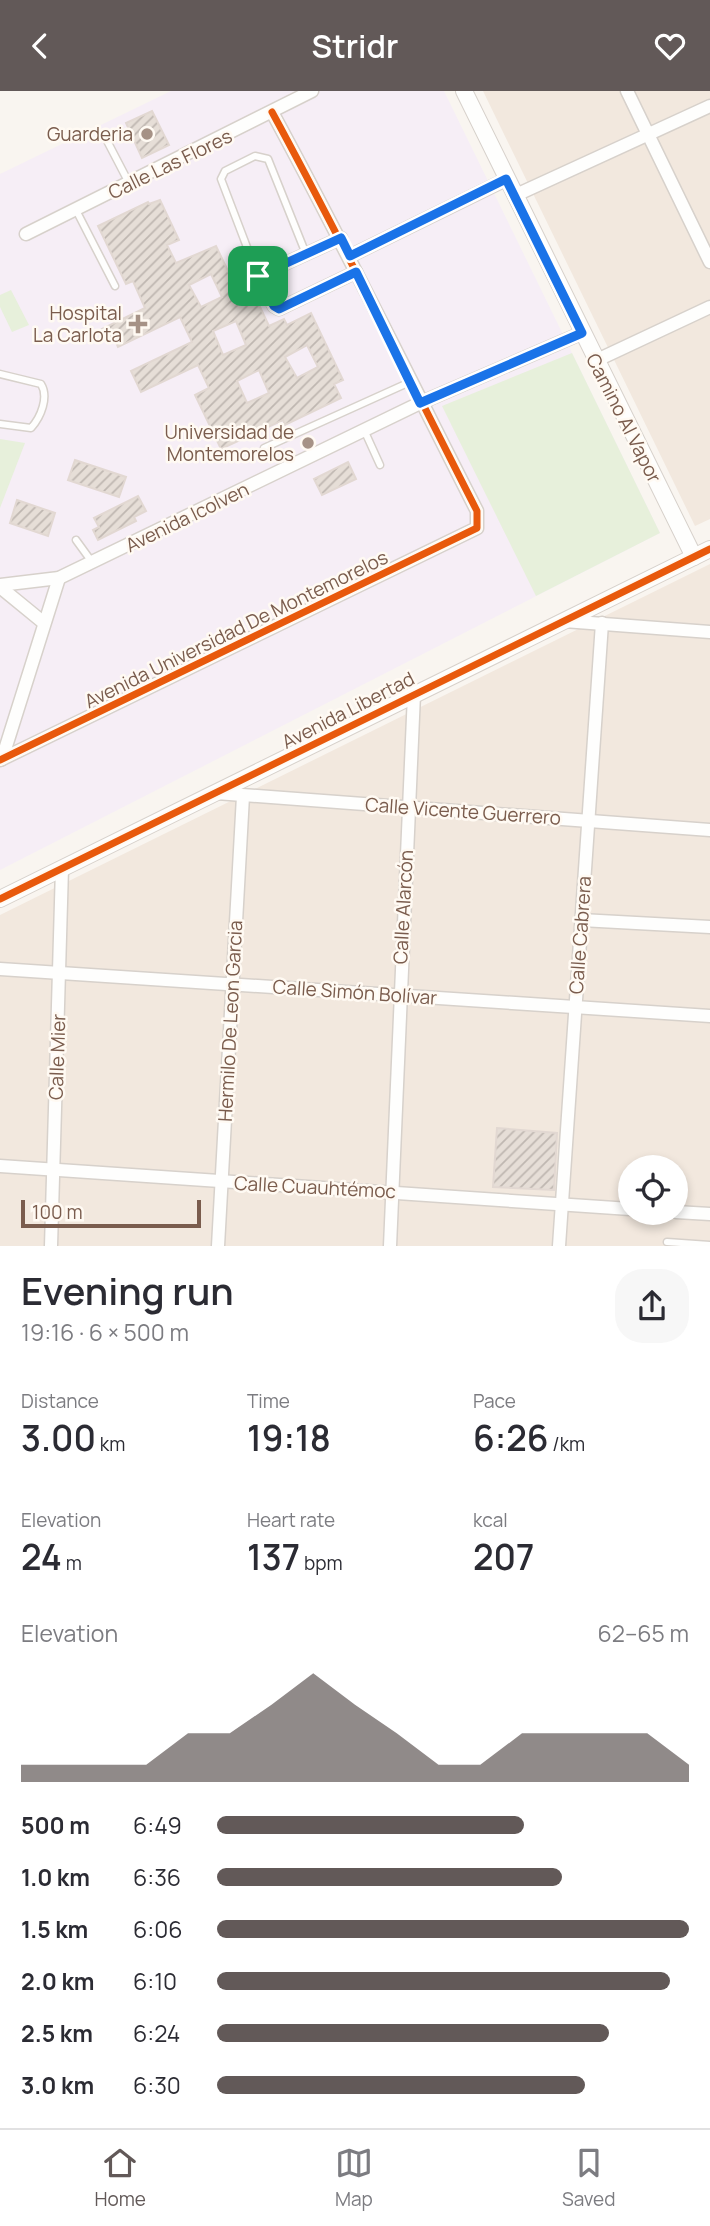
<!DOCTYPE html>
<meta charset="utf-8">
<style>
:root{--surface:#fff;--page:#f7f7f7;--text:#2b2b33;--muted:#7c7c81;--line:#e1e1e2;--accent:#625958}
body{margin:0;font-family:Manrope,sans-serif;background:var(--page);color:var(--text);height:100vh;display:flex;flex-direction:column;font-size:26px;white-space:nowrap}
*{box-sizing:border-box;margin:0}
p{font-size:23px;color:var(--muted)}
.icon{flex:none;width:38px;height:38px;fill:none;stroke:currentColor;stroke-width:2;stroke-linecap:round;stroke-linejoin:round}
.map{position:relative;height:1155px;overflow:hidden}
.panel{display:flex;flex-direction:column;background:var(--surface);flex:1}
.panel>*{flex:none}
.fabs{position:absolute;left:618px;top:1064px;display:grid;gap:14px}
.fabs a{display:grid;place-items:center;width:70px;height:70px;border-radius:50%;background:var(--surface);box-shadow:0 4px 10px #0003;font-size:35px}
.scale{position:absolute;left:21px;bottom:18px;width:180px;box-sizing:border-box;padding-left:7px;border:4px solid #7a5c4d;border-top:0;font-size:19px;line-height:24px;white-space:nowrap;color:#7a5c4d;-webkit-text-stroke:5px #fffaf3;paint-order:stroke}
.pin{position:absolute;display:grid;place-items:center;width:60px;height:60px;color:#fff;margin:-30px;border-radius:14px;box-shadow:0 4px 10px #0006}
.round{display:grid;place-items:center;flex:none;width:74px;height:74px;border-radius:28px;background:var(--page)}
.head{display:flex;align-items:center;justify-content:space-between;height:119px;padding:0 21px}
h1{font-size:38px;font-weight:600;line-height:52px}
.stats{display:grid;grid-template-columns:repeat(3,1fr);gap:10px;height:119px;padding:7px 21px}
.stats div{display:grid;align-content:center}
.stats b{font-size:35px;font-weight:600}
.stats small{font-size:19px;font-weight:400}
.stats p{font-size:19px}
.chart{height:196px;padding:14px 21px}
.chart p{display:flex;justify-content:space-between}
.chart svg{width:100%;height:126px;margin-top:7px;fill:var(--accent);opacity:.7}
ul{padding:0 21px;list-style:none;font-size:23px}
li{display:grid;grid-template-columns:112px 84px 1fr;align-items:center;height:52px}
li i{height:18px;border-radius:9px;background:var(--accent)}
header{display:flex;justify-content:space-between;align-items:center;height:91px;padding:0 21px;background:var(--accent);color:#fff;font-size:32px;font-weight:600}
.tabs{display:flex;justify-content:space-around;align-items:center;height:98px;border-top:2px solid var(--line);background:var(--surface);font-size:19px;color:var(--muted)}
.tabs a{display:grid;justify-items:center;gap:4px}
.tabs .active{color:var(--accent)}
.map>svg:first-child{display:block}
</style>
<header><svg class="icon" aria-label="back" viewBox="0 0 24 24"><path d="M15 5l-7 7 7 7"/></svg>Stridr<svg class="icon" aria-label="heart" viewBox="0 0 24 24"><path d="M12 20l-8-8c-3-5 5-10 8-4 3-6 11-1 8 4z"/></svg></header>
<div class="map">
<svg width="710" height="1155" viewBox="0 0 710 1155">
<defs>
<pattern id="building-hatch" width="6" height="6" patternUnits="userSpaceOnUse" patternTransform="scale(1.75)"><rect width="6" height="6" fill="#e6ded7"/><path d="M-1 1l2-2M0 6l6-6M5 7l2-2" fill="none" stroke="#bfb7b1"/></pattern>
</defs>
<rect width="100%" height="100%" fill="#f9f5f0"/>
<g fill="#f2e8de" fill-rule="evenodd">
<polygon points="483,0 710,0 710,428 695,435"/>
<path d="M710 473V1155H0V824ZM630 1076H676V1122H630Z"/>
</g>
<polygon fill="#f6eef6" points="171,0 444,0 660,442 0,779 0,83"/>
<g fill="#e7f0db">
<polygon points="11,199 29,234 12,241 0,216 0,204"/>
<polygon points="572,262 660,442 536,505 442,315"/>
<polygon points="0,348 25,352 0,417"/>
</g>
<g fill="url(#building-hatch)" stroke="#e2d8d2" stroke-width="2" fill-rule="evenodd">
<polygon points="152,20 169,54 142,67 126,32"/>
<path d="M160 109 179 149 167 154 176 172 216 155 241 207 253 201 269 235 284 228 287 234 311 222 343 289 334 293 341 307 285 334 283 329 221 358 195 304 209 297 198 274 141 301 131 280 192 251 180 226 118 256 115 249 109 252 102 238 145 217 133 190 126 193 98 135 148 111 149 113ZM211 183 222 206 201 216 189 194ZM236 230 246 254 223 264 213 240ZM307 254 318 276 297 287 285 266ZM259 279 269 302 247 312 237 290Z"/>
<polygon points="75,369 126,386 119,406 68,389"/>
<polygon points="348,371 356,388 322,404 314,388"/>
<polygon points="138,405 146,420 134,426 136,430 98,449 93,439 99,436 94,427"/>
<polygon points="17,409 55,422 48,445 10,432"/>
<polygon points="497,1037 557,1042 554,1099 493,1096"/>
</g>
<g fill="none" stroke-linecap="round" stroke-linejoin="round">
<defs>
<g id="service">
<polyline points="104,44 129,92"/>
<polyline points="76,119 115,195"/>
<polyline points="258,185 221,88 225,80 255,65 268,68 306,163"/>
<path d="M0 283 41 293C49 306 41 326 31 337L0 333"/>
<polyline points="365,341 380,374"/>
<polyline points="264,357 410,291"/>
<polyline points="76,449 92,471"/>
<polyline points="667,1151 710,1154"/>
</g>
<g id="minor">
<polyline points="627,0 710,171"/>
<polyline points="516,104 710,15"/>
<polyline points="26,143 312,0"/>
<polyline points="341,147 258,185 274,215 279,218 356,181"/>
<polyline points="350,165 507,88"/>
<polyline points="595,270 710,216"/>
<polyline points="0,494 59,487 420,312 582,242"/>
<polyline points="0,496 44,532"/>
<polyline points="564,530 710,541"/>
<polyline points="2,668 59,487"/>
<path d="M0 669 477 437V420C409 287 344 153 272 21"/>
<polyline points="216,702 710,739"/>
<polyline points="581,829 710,836"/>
<polyline points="0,878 710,925"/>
<polyline points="0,1075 630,1118"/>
<polyline points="676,1121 710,1123"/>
<polyline points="51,1155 62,777"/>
<polyline points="218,1155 243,705"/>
<polyline points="390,1155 414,603"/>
<polyline points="559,1155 602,532"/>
</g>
<g id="tertiary">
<polyline points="464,0 694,466"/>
<polyline points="0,808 710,458"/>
</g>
</defs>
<use href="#service" stroke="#d7d1cb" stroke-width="9"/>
<use href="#minor" stroke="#d7d1cb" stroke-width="15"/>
<use href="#tertiary" stroke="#d7d1cb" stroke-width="18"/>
<use href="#service" stroke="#fefefd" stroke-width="6"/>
<use href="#minor" stroke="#fefefd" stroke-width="12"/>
<use href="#tertiary" stroke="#fefefd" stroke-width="16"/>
<defs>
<g id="cycleway">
<path d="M0 669 477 437V420C409 287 344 153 272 21"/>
<polyline points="0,808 710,458"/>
</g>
</defs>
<use href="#cycleway" stroke="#fffaf3" stroke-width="11"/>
<use href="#cycleway" stroke="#e8590c" stroke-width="7"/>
</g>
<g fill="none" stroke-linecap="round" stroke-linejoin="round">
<defs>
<polygon id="route" points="506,88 582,242 420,312 356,181 279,218 274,215 258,185 341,147 350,165"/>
</defs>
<use href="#route" stroke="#fff" stroke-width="14"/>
<use href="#route" stroke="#1a73e8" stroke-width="9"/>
</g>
<g fill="#a69286" stroke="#fffaf3" stroke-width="2.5">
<circle cx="147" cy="43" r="7"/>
<path d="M134.5 222.5h7v7h7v7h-7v7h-7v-7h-7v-7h7z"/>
<circle cx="308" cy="352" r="7"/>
</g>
<g text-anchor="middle" stroke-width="5" stroke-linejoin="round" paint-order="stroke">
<g font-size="19" fill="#7a5c4d" stroke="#fffaf3" text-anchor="end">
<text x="133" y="50">Guarderia</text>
<text x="122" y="229">Hospital<tspan x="122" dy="22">La Carlota</tspan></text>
<text x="294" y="348">Universidad de<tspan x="294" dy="22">Montemorelos</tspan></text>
</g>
<g font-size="19" fill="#7a5c4d" stroke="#fffaf3">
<text transform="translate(170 73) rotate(-26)" y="7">Calle Las Flores</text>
<text transform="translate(624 327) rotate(63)" y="7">Camino Al Vapor</text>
<text transform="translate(187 426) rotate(-26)" y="7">Avenida Icolven</text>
<text transform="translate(236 538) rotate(-26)" y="7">Avenida Universidad De Montemorelos</text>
<text transform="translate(348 619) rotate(-27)" y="7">Avenida Libertad</text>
<text transform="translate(463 720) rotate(4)" y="7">Calle Vicente Guerrero</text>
<text transform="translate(403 816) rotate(-87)" y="7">Calle Alarcón</text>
<text transform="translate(580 844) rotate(-86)" y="7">Calle Cabrera</text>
<text transform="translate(355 901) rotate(4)" y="7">Calle Simón Bolívar</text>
<text transform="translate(230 930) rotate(-87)" y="7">Hermilo De Leon Garcia</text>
<text transform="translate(57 966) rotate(-88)" y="7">Calle Mier</text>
<text transform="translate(315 1096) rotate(3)" y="7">Calle Cuauhtémoc</text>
</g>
</g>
</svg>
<div class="fabs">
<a><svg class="icon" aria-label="locate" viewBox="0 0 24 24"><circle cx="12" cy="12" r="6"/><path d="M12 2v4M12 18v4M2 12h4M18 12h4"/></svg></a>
</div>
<div class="scale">100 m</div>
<div class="pin" style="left:258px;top:185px;background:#1e9e55"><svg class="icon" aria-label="arrive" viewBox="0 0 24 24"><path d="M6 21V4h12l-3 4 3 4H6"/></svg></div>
</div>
<section class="panel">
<div class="head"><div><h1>Evening run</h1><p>19:16 · 6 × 500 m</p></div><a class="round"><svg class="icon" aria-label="share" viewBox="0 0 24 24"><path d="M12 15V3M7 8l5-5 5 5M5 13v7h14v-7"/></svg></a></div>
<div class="stats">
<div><p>Distance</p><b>3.00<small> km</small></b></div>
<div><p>Time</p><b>19:18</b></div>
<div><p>Pace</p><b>6:26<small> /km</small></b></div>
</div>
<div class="stats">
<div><p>Elevation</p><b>24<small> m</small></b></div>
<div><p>Heart rate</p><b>137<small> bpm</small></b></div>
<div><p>kcal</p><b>207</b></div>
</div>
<div class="chart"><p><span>Elevation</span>62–65 m</p>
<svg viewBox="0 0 160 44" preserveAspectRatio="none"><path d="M0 44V38L10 38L20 38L30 38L40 27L50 27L60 17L70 6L80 17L90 27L100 38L110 38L120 27L130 27L140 27L150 27L160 38V44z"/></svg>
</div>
<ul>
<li><b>500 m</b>6:49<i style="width:65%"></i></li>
<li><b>1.0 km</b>6:36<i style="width:73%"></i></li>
<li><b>1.5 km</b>6:06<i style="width:100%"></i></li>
<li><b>2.0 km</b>6:10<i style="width:96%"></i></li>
<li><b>2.5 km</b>6:24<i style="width:83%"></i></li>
<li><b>3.0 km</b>6:30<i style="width:78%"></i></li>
</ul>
</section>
<nav class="tabs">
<a class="active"><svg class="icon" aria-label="home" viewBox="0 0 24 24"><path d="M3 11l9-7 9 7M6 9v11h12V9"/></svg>Home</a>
<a><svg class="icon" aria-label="map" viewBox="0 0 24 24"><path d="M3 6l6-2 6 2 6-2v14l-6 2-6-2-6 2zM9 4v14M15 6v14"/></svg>Map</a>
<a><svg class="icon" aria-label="saved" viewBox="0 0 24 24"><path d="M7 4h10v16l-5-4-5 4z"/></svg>Saved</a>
</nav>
